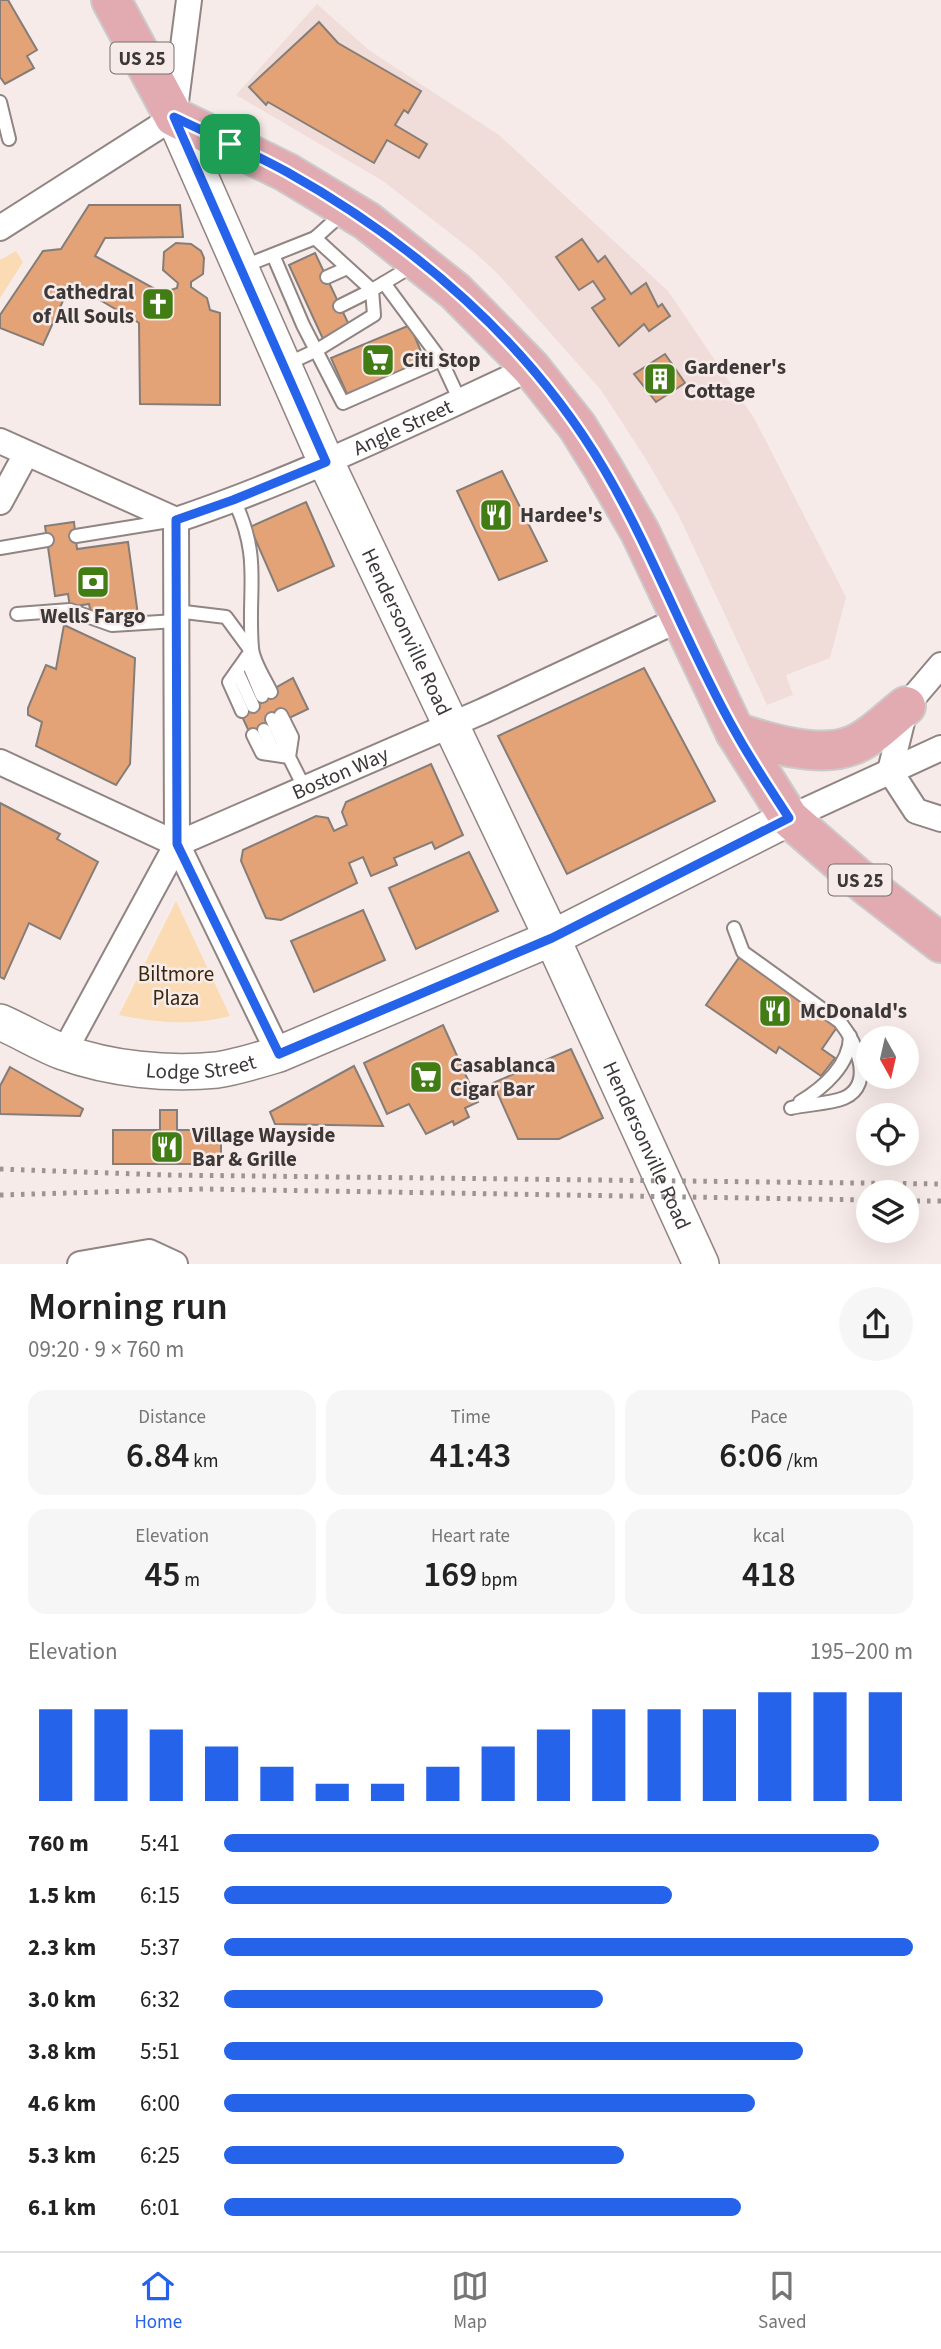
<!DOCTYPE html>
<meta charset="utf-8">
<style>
:root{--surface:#fff;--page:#f6f6f6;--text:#222;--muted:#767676;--line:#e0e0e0;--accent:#2563eb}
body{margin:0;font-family:"Source Sans 3",sans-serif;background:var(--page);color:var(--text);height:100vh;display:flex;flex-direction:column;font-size:26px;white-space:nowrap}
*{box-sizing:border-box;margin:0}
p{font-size:23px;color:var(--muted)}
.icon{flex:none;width:38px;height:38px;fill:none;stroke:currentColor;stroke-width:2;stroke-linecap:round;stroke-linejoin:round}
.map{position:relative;height:1264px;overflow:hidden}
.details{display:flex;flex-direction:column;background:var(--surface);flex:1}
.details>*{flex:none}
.needle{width:46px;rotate:172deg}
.tools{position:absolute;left:856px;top:1026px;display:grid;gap:14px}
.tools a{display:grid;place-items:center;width:63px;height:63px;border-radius:50%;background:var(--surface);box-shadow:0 7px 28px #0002;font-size:35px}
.pin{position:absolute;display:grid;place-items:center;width:60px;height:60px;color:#fff;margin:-30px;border-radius:14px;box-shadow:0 4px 10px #0006}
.round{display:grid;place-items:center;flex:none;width:74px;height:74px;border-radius:37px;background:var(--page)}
.head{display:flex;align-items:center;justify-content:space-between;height:119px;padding:0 28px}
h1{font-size:38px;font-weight:600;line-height:52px}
.stats{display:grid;grid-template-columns:repeat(3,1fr);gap:10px;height:119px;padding:7px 28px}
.stats div{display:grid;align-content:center;border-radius:18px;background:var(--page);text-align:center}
.stats b{font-size:35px;font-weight:600}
.stats small{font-size:19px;font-weight:400}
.stats p{font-size:19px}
.chart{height:196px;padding:14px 28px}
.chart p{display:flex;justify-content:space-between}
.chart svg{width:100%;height:126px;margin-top:7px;stroke:var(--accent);stroke-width:6}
ul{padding:0 28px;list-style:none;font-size:23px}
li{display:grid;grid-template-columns:112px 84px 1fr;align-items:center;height:52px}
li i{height:18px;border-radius:9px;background:var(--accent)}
.tabs{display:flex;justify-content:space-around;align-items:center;height:98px;border-top:2px solid var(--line);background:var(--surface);font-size:19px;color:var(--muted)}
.tabs a{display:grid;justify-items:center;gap:4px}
.tabs .current{color:var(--accent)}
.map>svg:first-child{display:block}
</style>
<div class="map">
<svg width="941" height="1264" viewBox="0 0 941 1264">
<rect width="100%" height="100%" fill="#f7ebe9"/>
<polygon fill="#f0dcd8" points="317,4 370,51 499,135 668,291 754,418 846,597 830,658 786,675 793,695 767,705 679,516 647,461 601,390 498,274 473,251 383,181 236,95"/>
<g fill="#fadbb3">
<polygon points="16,251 23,262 0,298 0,260"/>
<path d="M176 901 230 1016C191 1026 158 1023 119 1015Z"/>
</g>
<g fill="#e4a277" stroke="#857d77" stroke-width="2">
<polygon points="0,0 8,0 37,50 27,56 34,68 5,84 0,77"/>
<polygon points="319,22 338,43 421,91 408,113 404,110 395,125 427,144 419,158 387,140 374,163 268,102 266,105 249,87"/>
<polygon points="89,205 180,205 183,237 105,238 95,256 162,293 177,288 178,283 163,270 164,252 176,243 191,244 201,251 204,258 203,274 191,282 191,287 207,298 210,310 220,313 220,405 140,404 139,323 71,283 43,345 0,328 0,315 43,251 61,249"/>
<polygon points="582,239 598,262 605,256 631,294 646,283 658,307 662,304 670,316 649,331 644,324 619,346 592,308 605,299 593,281 579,290 556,257"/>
<polygon points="315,253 350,327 323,339 289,265"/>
<polygon points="410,325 425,361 347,394 331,358"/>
<polygon points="665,354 685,383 656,402 634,374"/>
<polygon points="502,471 547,561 499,580 457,491"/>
<polygon points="306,502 334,566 278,591 250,527"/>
<polygon points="74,522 77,549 128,542 138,615 107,620 107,612 91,614 89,604 70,607 68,594 55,596 45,526"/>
<polygon points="64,625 135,658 130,764 116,785 36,746 42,722 28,715 28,708 46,665 56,669"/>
<polygon points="644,668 715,801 567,874 498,736"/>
<polygon points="293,678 308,709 251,736 240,712 254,700"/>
<polygon points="431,764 463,835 435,849 432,842 394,858 397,865 371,876 363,857 349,863 357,883 281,920 266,918 241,861 243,850 316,816 328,818 334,831 347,825 342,812 346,802"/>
<polygon points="0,803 60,834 57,839 98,862 60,939 29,923 4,979 0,977"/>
<polygon points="469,852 498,911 416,949 389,888"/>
<polygon points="363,910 385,960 314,992 291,941"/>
<polygon points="745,949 844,1017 822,1049 835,1058 821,1076 779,1047 776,1053 706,1005"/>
<polygon points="443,1025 478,1102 465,1108 469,1117 454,1125 453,1121 426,1134 409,1104 387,1114 364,1063"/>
<polygon points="571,1049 603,1118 559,1139 518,1139 493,1083"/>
<polygon points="354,1066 383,1126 275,1124 270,1112"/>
<polygon points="10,1067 83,1109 80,1116 0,1114 0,1086"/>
<polygon points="160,1110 177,1110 177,1130 221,1130 221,1164 113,1164 113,1130 160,1130"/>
</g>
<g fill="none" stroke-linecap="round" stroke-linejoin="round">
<defs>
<g id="lane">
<polyline points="0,102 9,139"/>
<polyline points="315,238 343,213"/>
<polyline points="273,255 303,325 343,403 441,360"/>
<polyline points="242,267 315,238 372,290 340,306"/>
<polyline points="327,277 345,269"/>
<polyline points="384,283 441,360 460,401"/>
<polyline points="287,364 317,350 374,315 372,290 414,265"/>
<path d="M234 500C262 559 247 589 252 648 253 662 265 679 271 692"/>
<polyline points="76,536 169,521"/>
<polyline points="0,548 47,540"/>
<polyline points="176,611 226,617 251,651 229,682 242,711"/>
<polyline points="17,614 70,610 112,625 176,621"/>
<polyline points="246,658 262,696"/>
<polyline points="237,671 253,706"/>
<polyline points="281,715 292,737 289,757 305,789"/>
<polyline points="272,719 289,757"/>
<polyline points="264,730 272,748 285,755"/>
<polyline points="253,735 262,753 289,757"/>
<path d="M734 928 743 952 840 1022C855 1041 876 1084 844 1098 830 1104 807 1104 791 1108"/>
<path d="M800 1102C823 1088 850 1065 850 1036"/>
</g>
<g id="street">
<polyline points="0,228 174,117 189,0"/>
<path id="s1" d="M0 441 176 520C298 479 414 422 531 368"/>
<polyline points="0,502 26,454"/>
<polyline points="176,520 177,844 279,1054"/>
<polyline points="941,665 906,706 890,771 916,811 941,819"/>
<path id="s2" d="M0 762 177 844 483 711 680 619"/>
<polyline points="789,818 941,748"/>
<polyline points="64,1052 177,844"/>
<polyline points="80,1264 149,1252 175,1264"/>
</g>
<g id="secondary">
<path id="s3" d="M174 117 326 462 552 938 701 1264"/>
<path id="s4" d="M0 1022C21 1031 42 1044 63 1052 110 1069 167 1075 217 1070 237 1067 259 1060 279 1054L552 938 789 818"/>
</g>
<g id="primary">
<polyline points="111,0 174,117 286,172 367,221 455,291 531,368 577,426 603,468 640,532 735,732 789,818 866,885 941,943"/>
<path d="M735 732C768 743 820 759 853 745 872 738 890 718 906 706"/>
</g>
</defs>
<use href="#lane" stroke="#908583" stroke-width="16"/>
<use href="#street" stroke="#908583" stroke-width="28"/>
<use href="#secondary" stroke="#908583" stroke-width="38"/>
<use href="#primary" stroke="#cccbcb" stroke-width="42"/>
<use href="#lane" stroke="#fff" stroke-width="12"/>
<use href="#street" stroke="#fff" stroke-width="24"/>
<use href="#secondary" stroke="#fff" stroke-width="35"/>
<use href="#primary" stroke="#e2abb2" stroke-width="38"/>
<g stroke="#9c9493" stroke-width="5" stroke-dasharray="3.5 7" stroke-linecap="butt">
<polyline points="0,1169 167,1175 941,1184"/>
<polyline points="0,1195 203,1189 868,1200"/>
<polyline points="906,1201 941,1201"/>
</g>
</g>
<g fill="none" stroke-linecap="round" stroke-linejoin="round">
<defs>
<path id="route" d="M174 117C211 135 251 152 287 172 414 243 530 343 604 469 654 554 687 647 736 733 752 762 771 790 789 818L552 938 279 1054 177 844 176 520 233 500 326 462Z"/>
</defs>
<use href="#route" stroke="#fff" stroke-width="14"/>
<use href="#route" stroke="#2563eb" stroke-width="9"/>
</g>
<defs>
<symbol id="church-square" viewBox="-11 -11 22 22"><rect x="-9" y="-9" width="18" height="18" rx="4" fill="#427c15" stroke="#f7ebe9"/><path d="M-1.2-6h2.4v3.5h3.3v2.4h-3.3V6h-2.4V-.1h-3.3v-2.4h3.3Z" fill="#fff"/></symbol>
<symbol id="supermarket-square" viewBox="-11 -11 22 22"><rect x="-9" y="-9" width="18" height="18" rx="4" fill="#427c15" stroke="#f7ebe9"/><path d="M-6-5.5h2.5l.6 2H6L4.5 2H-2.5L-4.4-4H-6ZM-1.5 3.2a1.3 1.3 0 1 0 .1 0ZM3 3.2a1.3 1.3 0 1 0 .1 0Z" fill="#fff"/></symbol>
<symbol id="building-square" viewBox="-11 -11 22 22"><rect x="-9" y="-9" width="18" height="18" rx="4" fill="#427c15" stroke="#f7ebe9"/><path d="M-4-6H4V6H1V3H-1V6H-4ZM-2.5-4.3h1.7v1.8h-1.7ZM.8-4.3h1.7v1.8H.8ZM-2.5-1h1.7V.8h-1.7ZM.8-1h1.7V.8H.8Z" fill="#fff"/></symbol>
<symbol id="restaurant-square" viewBox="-11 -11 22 22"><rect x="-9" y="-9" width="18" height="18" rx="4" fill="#427c15" stroke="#f7ebe9"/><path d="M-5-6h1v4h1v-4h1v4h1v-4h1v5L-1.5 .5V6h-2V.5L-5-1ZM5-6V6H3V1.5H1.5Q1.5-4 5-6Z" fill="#fff"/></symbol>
<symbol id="bank-square" viewBox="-11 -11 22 22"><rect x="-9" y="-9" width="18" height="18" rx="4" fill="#427c15" stroke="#f7ebe9"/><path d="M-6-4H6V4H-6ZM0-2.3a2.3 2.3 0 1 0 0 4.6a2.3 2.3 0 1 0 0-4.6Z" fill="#fff"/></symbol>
</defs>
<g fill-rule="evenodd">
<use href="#church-square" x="139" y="285" width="38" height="38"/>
<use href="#supermarket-square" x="359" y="341" width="38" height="38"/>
<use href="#building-square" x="641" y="360" width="38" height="38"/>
<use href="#restaurant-square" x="477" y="496" width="38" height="38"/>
<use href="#bank-square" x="74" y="563" width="38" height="38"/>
<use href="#restaurant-square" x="756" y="992" width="38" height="38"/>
<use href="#supermarket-square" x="407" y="1058" width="38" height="38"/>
<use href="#restaurant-square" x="148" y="1128" width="38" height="38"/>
</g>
<g text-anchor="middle" stroke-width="5" stroke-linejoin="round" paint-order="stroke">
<g fill="#f7ebe9" stroke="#746e6c" stroke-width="2">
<rect x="110.5" y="42.5" width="63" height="31" rx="5"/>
<rect x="828.5" y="864.5" width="63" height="31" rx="5"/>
</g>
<g font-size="19" font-weight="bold" fill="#3c3837">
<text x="142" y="65">US 25</text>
<text x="860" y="887">US 25</text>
</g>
<g font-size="21" font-weight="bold" fill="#3c3837" stroke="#f7ebe9" text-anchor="start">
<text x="134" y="299" text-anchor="end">Cathedral<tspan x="134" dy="24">of All Souls</tspan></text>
<text x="402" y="367">Citi Stop</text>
<text x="684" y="374">Gardener's<tspan x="684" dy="24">Cottage</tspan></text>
<text x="520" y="522">Hardee's</text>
<text x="93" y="623" text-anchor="middle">Wells Fargo</text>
<text x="800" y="1018">McDonald's</text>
<text x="450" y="1072">Casablanca<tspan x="450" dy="24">Cigar Bar</tspan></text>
<text x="192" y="1142">Village Wayside<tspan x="192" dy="24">Bar &amp; Grille</tspan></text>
</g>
<g font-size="21" fill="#3c3837" stroke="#f7ebe9">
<text dy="7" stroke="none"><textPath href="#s1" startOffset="438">Angle Street</textPath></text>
<text dy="7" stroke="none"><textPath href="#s3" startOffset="565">Hendersonville Road</textPath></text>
<text dy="7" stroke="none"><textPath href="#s2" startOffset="373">Boston Way</textPath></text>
<text dy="7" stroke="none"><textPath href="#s4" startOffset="210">Lodge Street</textPath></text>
<text dy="7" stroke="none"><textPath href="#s3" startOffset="1132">Hendersonville Road</textPath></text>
</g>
<g font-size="21" fill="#3a270a" stroke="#f7ebe9">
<text x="176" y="981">Biltmore<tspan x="176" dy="24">Plaza</tspan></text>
</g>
</g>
</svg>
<div class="tools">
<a><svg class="needle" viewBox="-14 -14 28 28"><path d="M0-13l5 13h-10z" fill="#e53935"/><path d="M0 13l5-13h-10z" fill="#767676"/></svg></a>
<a><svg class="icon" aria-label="locate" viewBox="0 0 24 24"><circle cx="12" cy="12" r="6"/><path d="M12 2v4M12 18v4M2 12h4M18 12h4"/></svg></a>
<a><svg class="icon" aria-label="layers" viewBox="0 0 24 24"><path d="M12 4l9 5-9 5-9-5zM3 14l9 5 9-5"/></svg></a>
</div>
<div class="pin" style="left:230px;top:144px;background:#1e9e55"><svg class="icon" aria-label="arrive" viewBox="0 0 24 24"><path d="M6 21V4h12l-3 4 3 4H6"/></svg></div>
</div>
<section class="details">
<div class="head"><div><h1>Morning run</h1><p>09:20 · 9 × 760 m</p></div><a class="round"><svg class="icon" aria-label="share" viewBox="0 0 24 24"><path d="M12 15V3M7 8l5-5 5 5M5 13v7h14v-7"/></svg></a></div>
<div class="stats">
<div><p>Distance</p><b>6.84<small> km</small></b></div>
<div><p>Time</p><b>41:43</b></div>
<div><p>Pace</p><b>6:06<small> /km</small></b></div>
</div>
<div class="stats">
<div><p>Elevation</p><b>45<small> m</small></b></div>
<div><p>Heart rate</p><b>169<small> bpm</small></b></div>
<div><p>kcal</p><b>418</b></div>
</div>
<div class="chart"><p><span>Elevation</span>195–200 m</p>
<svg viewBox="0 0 160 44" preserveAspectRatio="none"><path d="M5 44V12M15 44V12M25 44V19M35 44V25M45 44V32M55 44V38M65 44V38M75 44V32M85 44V25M95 44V19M105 44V12M115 44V12M125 44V12M135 44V6M145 44V6M155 44V6"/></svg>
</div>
<ul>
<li><b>760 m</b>5:41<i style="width:95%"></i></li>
<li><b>1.5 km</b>6:15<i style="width:65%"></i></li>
<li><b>2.3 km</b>5:37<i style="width:100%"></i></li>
<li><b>3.0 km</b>6:32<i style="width:55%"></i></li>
<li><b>3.8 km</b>5:51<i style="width:84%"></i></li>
<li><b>4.6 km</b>6:00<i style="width:77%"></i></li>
<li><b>5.3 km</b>6:25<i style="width:58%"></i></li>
<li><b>6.1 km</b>6:01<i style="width:75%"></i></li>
</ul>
</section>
<nav class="tabs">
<a class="current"><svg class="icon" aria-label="home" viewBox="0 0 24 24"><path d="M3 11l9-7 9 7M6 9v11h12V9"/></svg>Home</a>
<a><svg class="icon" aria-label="map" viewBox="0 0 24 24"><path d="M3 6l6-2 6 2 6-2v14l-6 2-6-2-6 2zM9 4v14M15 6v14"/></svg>Map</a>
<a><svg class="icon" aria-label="saved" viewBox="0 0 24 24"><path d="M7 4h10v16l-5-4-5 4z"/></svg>Saved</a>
</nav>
